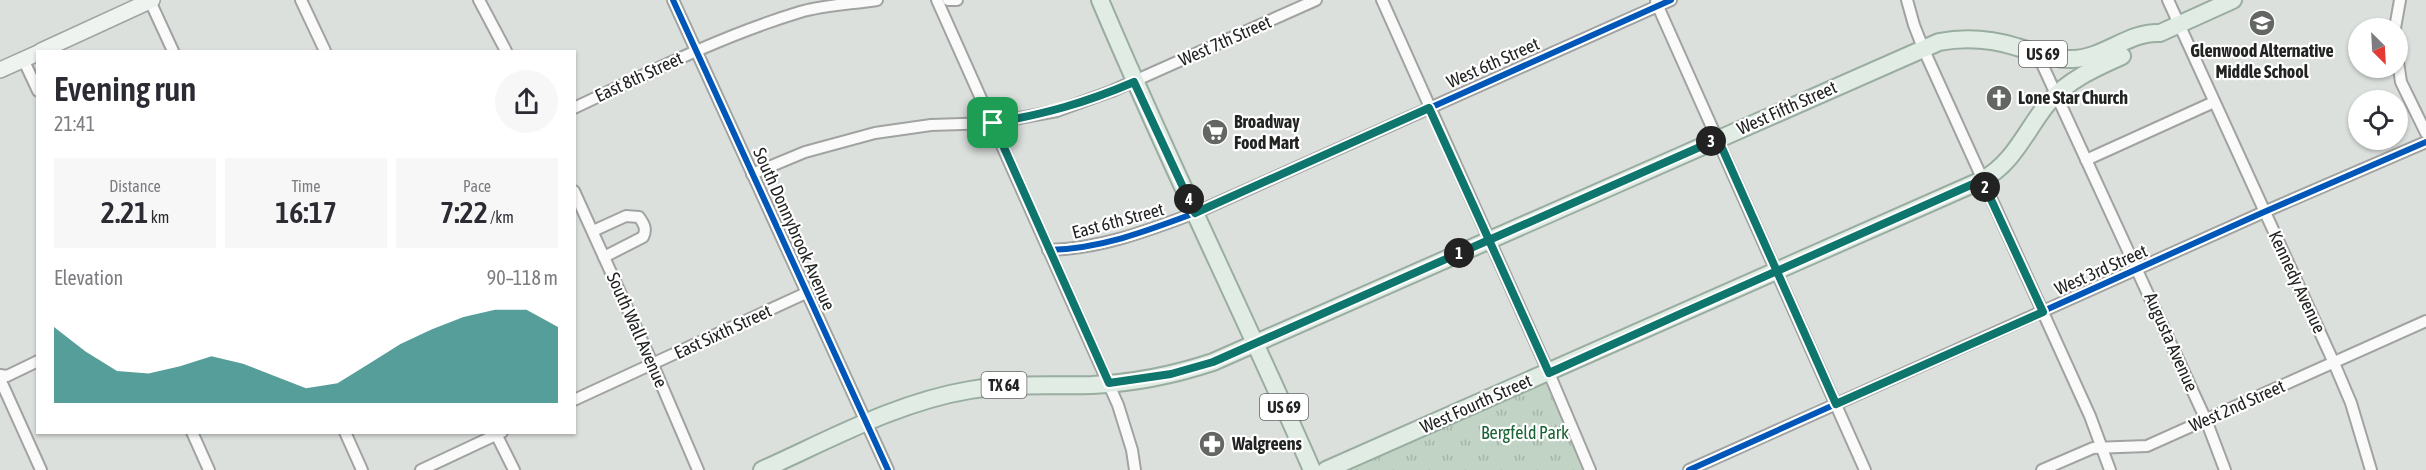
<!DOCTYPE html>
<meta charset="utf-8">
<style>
:root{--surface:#fff;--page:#f7f7f7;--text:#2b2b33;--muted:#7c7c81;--accent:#0f766e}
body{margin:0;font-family:"Asap Condensed",sans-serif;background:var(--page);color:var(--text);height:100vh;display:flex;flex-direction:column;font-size:22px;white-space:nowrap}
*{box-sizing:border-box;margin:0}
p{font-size:20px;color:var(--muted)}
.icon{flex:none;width:33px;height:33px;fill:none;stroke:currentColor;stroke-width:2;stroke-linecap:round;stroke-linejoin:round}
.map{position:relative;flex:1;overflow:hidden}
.side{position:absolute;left:36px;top:50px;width:540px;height:384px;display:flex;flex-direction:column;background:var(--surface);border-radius:0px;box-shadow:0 2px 4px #0004}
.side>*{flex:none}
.needle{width:39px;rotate:156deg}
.fabs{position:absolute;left:2348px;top:18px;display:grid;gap:12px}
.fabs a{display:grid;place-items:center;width:60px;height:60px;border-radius:50%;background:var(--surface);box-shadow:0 2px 4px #0004;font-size:30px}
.pin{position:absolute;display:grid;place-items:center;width:51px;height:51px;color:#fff;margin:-26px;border-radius:12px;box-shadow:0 3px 9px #0006}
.km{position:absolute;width:30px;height:30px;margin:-15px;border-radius:50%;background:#222;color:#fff;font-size:16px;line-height:30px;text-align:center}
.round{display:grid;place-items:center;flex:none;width:63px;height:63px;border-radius:32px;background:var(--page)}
.overview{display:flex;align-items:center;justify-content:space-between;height:102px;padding:0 18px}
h1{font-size:33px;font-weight:600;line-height:45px}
.figures{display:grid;grid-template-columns:repeat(3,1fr);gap:9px;height:102px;padding:6px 18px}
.figures div{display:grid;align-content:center;border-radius:0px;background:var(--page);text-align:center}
.figures b{font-size:30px;font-weight:600}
.figures small{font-size:16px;font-weight:400}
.figures p{font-size:16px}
.chart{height:168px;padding:12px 18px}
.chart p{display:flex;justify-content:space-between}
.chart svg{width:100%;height:108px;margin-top:6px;fill:var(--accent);opacity:.7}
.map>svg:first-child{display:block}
</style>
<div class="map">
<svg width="2426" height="470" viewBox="0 0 2426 470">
<defs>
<pattern id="grass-tufts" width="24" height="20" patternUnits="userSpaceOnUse" patternTransform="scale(1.5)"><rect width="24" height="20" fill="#c1d3c5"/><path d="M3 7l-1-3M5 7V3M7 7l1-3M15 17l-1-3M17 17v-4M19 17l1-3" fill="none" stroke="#a6b5a9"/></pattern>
</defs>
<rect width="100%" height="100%" fill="#dce0dd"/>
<polygon fill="url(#grass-tufts)" points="1545,382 1583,470 1347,470"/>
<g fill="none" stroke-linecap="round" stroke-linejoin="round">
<defs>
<g id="minor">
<polyline points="301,0 325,51"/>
<polyline points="479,0 506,51"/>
<polyline points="673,0 888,470"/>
<polyline points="937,0 1118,405 1132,450 1135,470"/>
<polyline points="948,0 957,0"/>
<polyline points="1382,0 1549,373 1590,470"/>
<polyline points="1907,0 1914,25 1923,48 2090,416 2110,470"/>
<polyline points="2168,0 2334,363 2351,403 2371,470"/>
<polyline points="150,1 173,51"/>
<polyline points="1656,2 1865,470"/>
<polyline points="2395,28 2400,0"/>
<polyline points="2037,53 2206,420 2225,470"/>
<polyline points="2397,55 2401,82 2426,133"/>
<polyline points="23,59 38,91"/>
<path d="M574 108C648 73 721 36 800 12 824 5 852 4 877 0"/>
<polyline points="2086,160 2214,102"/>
<polyline points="752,174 805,152 875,133 931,125 993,123 1057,111 1112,91 1316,0"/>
<polyline points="574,191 653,365 698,470"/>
<path d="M593 231 626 216 639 217C644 224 647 229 643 237L604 257"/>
<path d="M1048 250C1100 249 1147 231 1195 213L1671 0"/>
<polyline points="0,375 7,376 38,361"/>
<polyline points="0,379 41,470"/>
<polyline points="574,400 806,293"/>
<polyline points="192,432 209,470"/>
<polyline points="345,432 362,470"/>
<polyline points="495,432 514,470"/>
<polyline points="421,470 502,432"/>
<polyline points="1689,470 2264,212 2426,142"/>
<polyline points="2042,470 2093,448 2147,446 2426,321"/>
</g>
<g id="secondary">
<polyline points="41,51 152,0"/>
<polyline points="0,70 38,53"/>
</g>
<g id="primary">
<path d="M1100 0C1167 159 1243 312 1312 470"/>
<path d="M762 470C829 440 897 402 970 390 1011 383 1051 386 1092 385 1134 383 1174 375 1213 362L1939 42C1966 37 1991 39 2017 47 2035 52 2053 60 2072 59 2103 59 2129 31 2160 33L2233 0"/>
<path d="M1326 470 1982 180C2014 163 2026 130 2048 103 2068 80 2095 68 2122 56"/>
</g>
</defs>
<use href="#minor" stroke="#a1a3a1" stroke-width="14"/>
<use href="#secondary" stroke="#a1a3a1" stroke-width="18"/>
<use href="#primary" stroke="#99ada0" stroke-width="20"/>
<use href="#minor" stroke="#fafafa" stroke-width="10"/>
<use href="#secondary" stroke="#eef3f0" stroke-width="15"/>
<use href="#primary" stroke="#e1ece5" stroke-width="16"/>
<defs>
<g id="cycleway">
<polyline points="673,0 888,470"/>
<path d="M1048 250C1100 249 1147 231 1195 213L1671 0"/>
<polyline points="1689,470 2264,212 2426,142"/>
</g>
</defs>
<use href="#cycleway" stroke="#fff" stroke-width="10"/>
<use href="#cycleway" stroke="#0057b8" stroke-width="6"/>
</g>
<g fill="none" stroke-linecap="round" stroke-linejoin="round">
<defs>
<path id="route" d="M993 123 1109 383 1171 374 1213 362 1489 240 1549 373C1693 308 1837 244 1982 180L2043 312 1836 404C1796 315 1757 227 1718 139L1489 240 1429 108 1195 213 1134 82C1085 103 1045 114 993 123"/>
</defs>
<use href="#route" stroke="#fff" stroke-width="12"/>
<use href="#route" stroke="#0f766e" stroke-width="8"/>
</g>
<defs>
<symbol id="school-disc" viewBox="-11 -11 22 22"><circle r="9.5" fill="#636663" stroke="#fff"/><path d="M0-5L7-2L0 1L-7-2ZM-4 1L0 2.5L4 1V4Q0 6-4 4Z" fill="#fff"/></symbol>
<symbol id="church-disc" viewBox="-11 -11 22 22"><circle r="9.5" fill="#636663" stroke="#fff"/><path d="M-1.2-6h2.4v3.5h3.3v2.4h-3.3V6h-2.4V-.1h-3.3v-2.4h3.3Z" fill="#fff"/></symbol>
<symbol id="supermarket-disc" viewBox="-11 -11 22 22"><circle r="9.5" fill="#636663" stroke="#fff"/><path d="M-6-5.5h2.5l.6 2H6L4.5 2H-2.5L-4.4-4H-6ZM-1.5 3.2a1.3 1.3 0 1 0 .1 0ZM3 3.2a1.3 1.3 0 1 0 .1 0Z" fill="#fff"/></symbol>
<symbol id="pharmacy-disc" viewBox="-11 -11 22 22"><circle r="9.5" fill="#636663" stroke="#fff"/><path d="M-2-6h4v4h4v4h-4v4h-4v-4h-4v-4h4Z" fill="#fff"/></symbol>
</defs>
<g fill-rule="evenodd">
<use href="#school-disc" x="2247" y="8" width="30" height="30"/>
<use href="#church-disc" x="1984" y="83" width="30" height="30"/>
<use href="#supermarket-disc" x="1200" y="117" width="30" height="30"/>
<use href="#pharmacy-disc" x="1197" y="429" width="30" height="30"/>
</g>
<g text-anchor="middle" stroke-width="4.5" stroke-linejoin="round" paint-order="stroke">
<g fill="#fff" stroke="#646664" stroke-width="1.5">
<rect x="2019" y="41" width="48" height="26" rx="4.5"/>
<rect x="981.5" y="372" width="45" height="26" rx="4.5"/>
<rect x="1260" y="394" width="48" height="26" rx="4.5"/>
</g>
<g font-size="16" font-weight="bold" fill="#222422">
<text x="2043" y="60">US 69</text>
<text x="1004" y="391">TX 64</text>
<text x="1284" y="413">US 69</text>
</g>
<g font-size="18" fill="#222422" stroke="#fff">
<text transform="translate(1225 41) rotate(-24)" y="6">West 7th Street</text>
<text transform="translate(1493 63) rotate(-24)" y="6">West 6th Street</text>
<text transform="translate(639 77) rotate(-25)" y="6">East 8th Street</text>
<text transform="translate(1787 108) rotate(-24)" y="6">West Fifth Street</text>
<text transform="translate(1118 221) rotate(-15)" y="6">East 6th Street</text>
<text transform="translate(794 229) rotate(66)" y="6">South Donnybrook Avenue</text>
<text transform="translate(2101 270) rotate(-24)" y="6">West 3rd Street</text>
<text transform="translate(2297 282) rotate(65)" y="6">Kennedy Avenue</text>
<text transform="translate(637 330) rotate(66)" y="6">South Wall Avenue</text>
<text transform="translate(723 332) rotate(-25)" y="6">East Sixth Street</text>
<text transform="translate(2171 342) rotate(66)" y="6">Augusta Avenue</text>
<text transform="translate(1476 404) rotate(-24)" y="6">West Fourth Street</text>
<text transform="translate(2237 406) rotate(-24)" y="6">West 2nd Street</text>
</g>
<g font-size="18" font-weight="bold" fill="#222422" stroke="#fff" text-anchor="start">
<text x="2262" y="57" text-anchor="middle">Glenwood Alternative<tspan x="2262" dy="21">Middle School</tspan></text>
<text x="2018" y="104">Lone Star Church</text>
<text x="1234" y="128">Broadway<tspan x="1234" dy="21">Food Mart</tspan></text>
<text x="1232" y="450">Walgreens</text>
</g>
<g font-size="18" fill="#1b6336" stroke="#fff">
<text x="1525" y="439">Bergfeld Park</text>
</g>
</g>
</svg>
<div class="fabs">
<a><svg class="needle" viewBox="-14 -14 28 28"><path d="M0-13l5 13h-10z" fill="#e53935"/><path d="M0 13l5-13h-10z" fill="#7c7c81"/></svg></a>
<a><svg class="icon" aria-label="locate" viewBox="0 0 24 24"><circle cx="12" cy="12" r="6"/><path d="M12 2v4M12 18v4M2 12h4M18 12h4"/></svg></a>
</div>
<div class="pin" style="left:993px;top:123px;background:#1e9e55"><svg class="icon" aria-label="arrive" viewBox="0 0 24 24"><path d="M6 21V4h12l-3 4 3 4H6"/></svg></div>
<b class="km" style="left:1459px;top:253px">1</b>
<b class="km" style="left:1985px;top:187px">2</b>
<b class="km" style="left:1711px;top:141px">3</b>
<b class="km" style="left:1189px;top:199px">4</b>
<section class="side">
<div class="overview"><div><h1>Evening run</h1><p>21:41</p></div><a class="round"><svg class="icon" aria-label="share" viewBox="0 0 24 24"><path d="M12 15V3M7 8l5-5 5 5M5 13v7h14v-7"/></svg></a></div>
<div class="figures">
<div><p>Distance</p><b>2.21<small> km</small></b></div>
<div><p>Time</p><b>16:17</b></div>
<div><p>Pace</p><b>7:22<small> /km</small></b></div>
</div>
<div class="chart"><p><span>Elevation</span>90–118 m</p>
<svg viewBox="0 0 160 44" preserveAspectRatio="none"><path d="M0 44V13L10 23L20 31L30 32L40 29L50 25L60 28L70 33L80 38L90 36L100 28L110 20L120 14L130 9L140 6L150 6L160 13V44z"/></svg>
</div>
</section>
</div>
